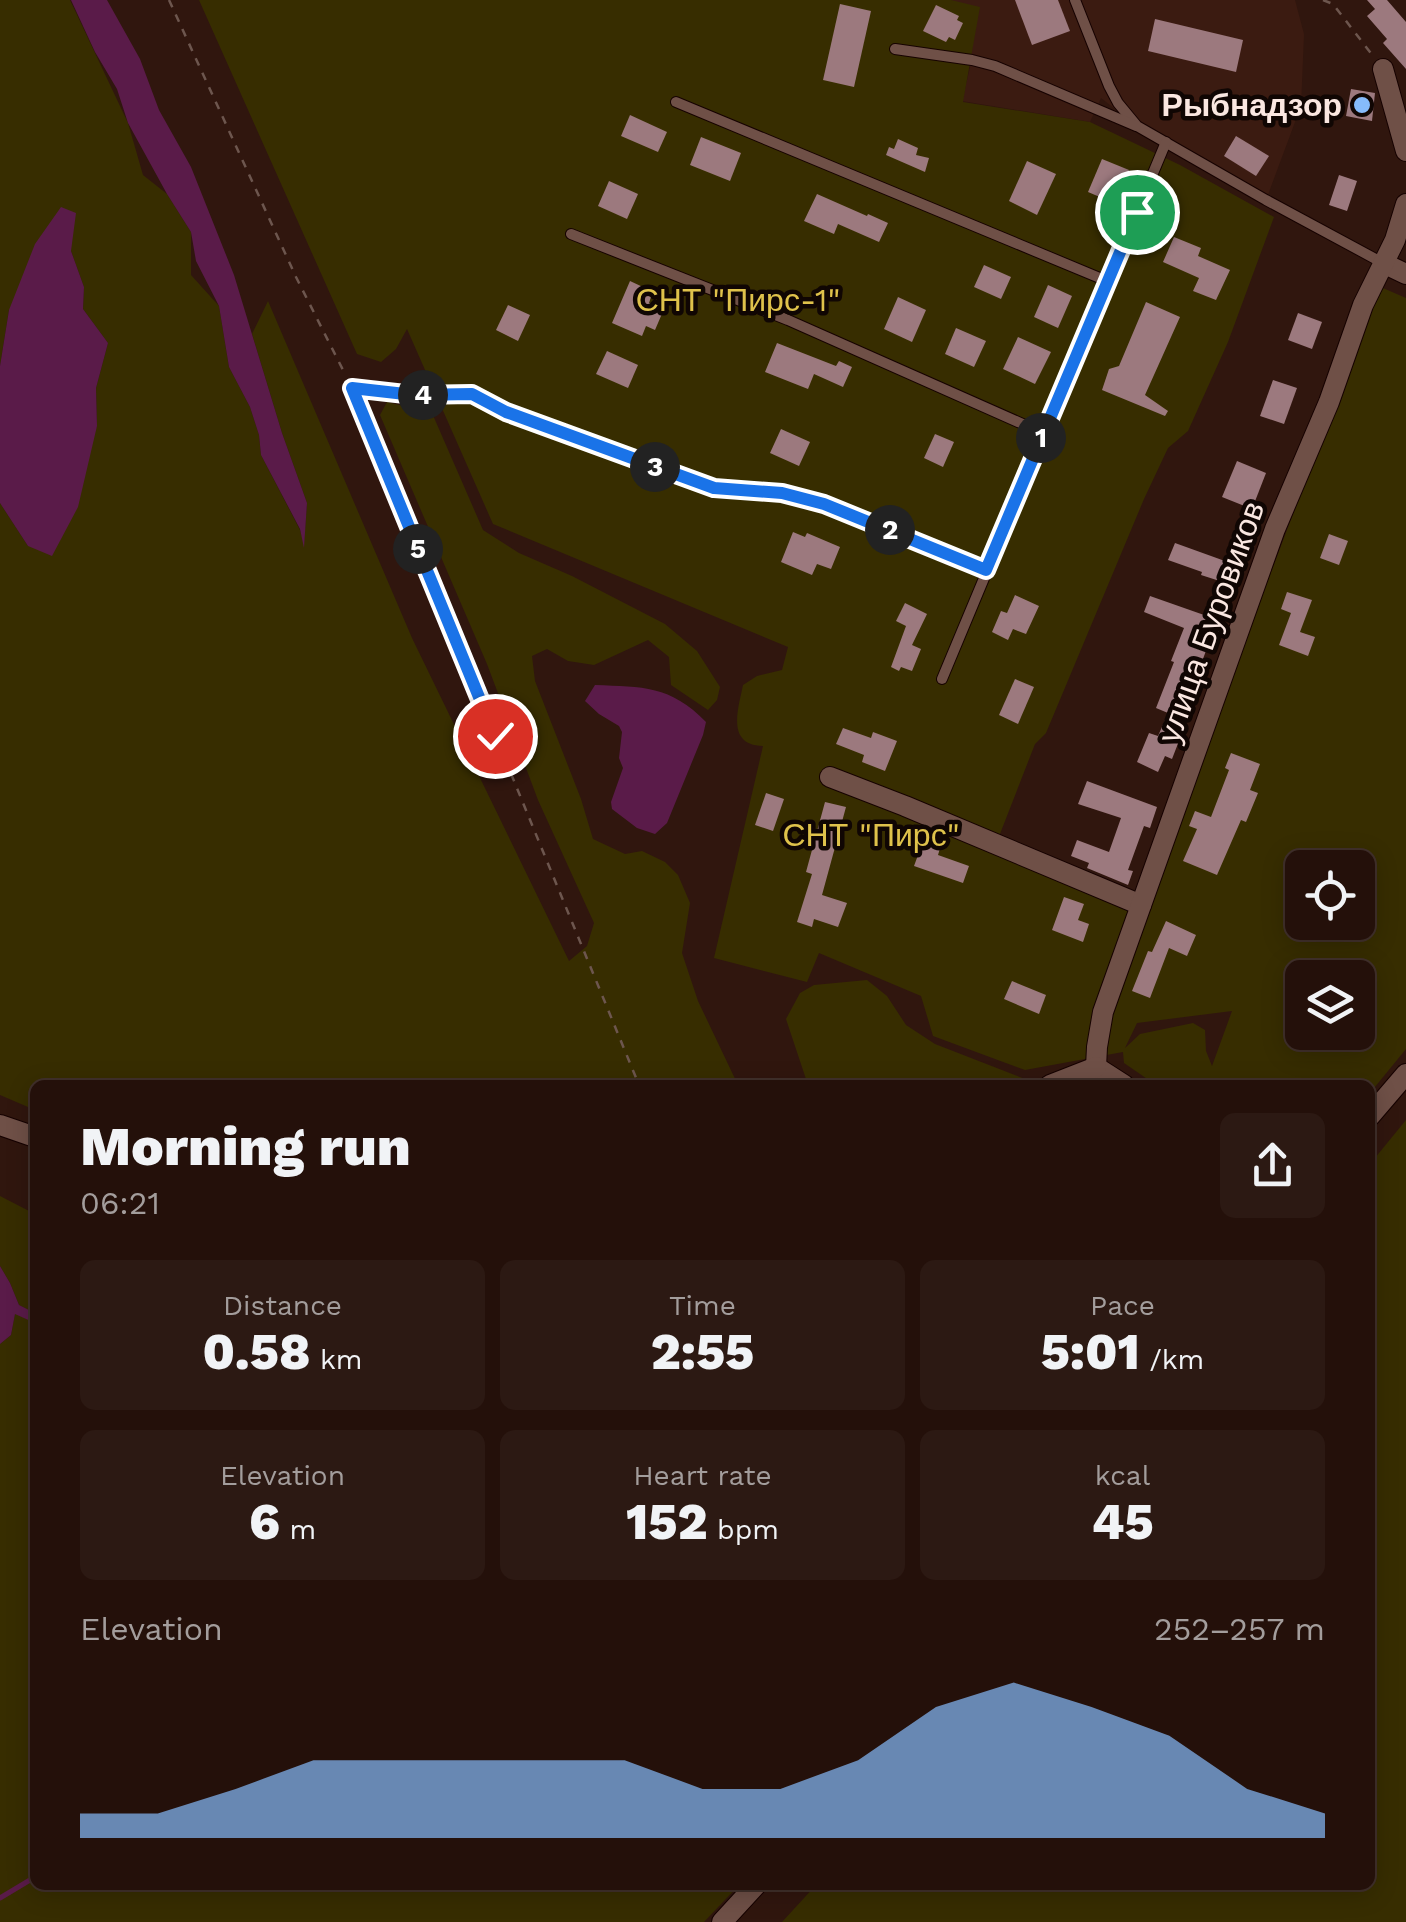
<!DOCTYPE html>
<meta charset="utf-8">
<style>
:root{--surface:#24100a;--page:#2c1913;--text:#f1f3f6;--muted:#a39d9c;--line:#41302b;--accent:#86bbfb}
body{margin:0;font-family:"Work Sans",sans-serif;background:var(--page);color:var(--text);height:100vh;display:flex;flex-direction:column;font-size:38px;white-space:nowrap}
*{box-sizing:border-box;margin:0}
p{font-size:32px;color:var(--muted)}
.icon{flex:none;width:55px;height:55px;fill:none;stroke:currentColor;stroke-width:2;stroke-linecap:round;stroke-linejoin:round}
.map{position:relative;flex:1;overflow:hidden}
.details{position:absolute;left:30px;top:1080px;width:1345px;height:810px;display:flex;flex-direction:column;background:var(--surface);border-radius:15px;box-shadow:0 5px 25px #0003,0 0 0 2px var(--line)}
.details>*{flex:none}
.fabs{position:absolute;left:1285px;top:850px;display:grid;gap:20px}
.fabs a{display:grid;place-items:center;width:90px;height:90px;border-radius:15px;background:var(--surface);box-shadow:0 5px 25px #0003,0 0 0 2px var(--line);font-size:50px}
.pin{position:absolute;display:grid;place-items:center;width:85px;height:85px;color:#fff;margin:-42px;border:5px solid #fff;border-radius:50%;box-shadow:0 2px 10px #0007}
.km{position:absolute;width:50px;height:50px;margin:-25px;border-radius:50%;background:#222;color:#fff;font-size:28px;line-height:50px;text-align:center}
.round{display:grid;place-items:center;flex:none;width:105px;height:105px;border-radius:15px;background:var(--page)}
.headline{display:flex;align-items:center;justify-content:space-between;height:170px;padding:0 50px}
h1{font-size:55px;font-weight:800;line-height:75px}
.stats{display:grid;grid-template-columns:repeat(3,1fr);gap:15px;height:170px;padding:10px 50px}
.stats div{display:grid;align-content:center;border-radius:15px;background:var(--page);text-align:center}
.stats b{font-size:50px;font-weight:800}
.stats small{font-size:28px;font-weight:400}
.stats p{font-size:28px}
.chart{height:280px;padding:20px 50px}
.chart p{display:flex;justify-content:space-between}
.chart svg{width:100%;height:180px;margin-top:10px;fill:var(--accent);opacity:.7}
.map>svg:first-child{display:block}
</style>
<div class="map">
<svg width="1406" height="1922" viewBox="0 0 1406 1922">
<rect width="100%" height="100%" fill="#30160e"/>
<polygon fill="#3b1b11" points="951,0 1295,0 1304,34 1301,106 1266,200 1137,126 1101,98 1090,122 962,101 972,59"/>
<g fill="#372d00" fill-rule="evenodd">
<polygon points="0,0 70,0 128,123 143,175 167,194 191,232 191,275 219,306 229,367 250,407 259,435 261,455 300,530 304,543 307,503 282,433 252,334 268,301 412,638 569,961 587,946 594,923 538,800 487,664 380,415 387,402 432,413 483,530 519,553 572,576 665,624 697,651 720,687 717,700 708,710 671,685 669,657 648,640 594,665 568,661 547,649 532,656 535,681 581,799 593,839 625,854 642,851 665,862 678,875 690,903 682,953 698,1001 738,1085 35,1085 35,1110 0,1095 0,503 28,546 97,426 96,388 108,343 83,309 84,287 71,251 9,310 0,366"/>
<path d="M199 0H951L980 7 963 102 1090 122 1180 165 1274 217 1228 342 1188 431 1168 448 1144 499 1046 733 1035 744 998 839 1153 902 1216 718 1333 408 1376 285 1406 298V1049L1370 1093V1085H1156L1124 1063 1123 1052 1025 1070 933 1036 921 996 819 953 807 982 714 958 763 746C726 745 738 710 743 685L757 676 782 670 788 647 493 524 407 329 396 349 381 362 357 354ZM1302 868H1358V922H1302ZM1302 978H1358V1032H1302ZM1232 1011 1212 1066 1206 1051 1205 1030 1193 1023 1140 1034 1125 1048 1137 1023Z"/>
<polygon points="867,980 887,996 906,1025 935,1044 1030,1081 1010,1085 808,1085 786,1019 800,993 814,985"/>
<polygon points="1406,1120 1406,1922 782,1922 816,1885 1370,1885 1370,1164"/>
<polygon points="0,1196 35,1214 35,1313 19,1305 10,1283 0,1266"/>
<polygon points="15,1313 35,1323 35,1885 739,1885 704,1922 0,1922 0,1344 11,1335"/>
</g>
<g fill="#5a1b49">
<polygon points="71,0 107,0 140,59 159,110 191,167 234,275 282,433 307,503 304,548 300,529 261,455 259,435 250,407 229,367 219,306 196,261 191,232 167,194 128,123 117,89 95,52"/>
<polygon points="61,207 76,213 71,251 84,287 83,309 108,343 96,388 97,426 78,507 52,556 28,546 0,503 0,366 9,310 35,244"/>
<path d="M595 685C643 687 670 685 706 722L703 735 667 823 655 834 637 828 612 809 611 802 623 768 619 758 622 732 619 726 599 714 585 701Z"/>
<polygon points="0,1266 10,1283 19,1305 35,1313 35,1323 15,1314 11,1335 0,1344"/>
</g>
<g fill="none" stroke-linecap="round" stroke-linejoin="round">
<polyline stroke="#5a1b49" stroke-width="5" points="0,1898 35,1877"/>
</g>
<g fill="#9c797e">
<polygon points="1015,0 1058,0 1070,31 1032,45"/>
<polygon points="1367,0 1387,0 1406,22 1406,69 1383,43 1387,39 1367,16 1375,9"/>
<polygon points="840,4 871,11 854,87 823,80"/>
<polygon points="936,5 959,16 957,20 963,23 955,40 949,37 946,42 923,31"/>
<polygon points="1155,19 1243,40 1236,72 1148,51"/>
<polygon points="1351,89 1375,93 1372,121 1346,116"/>
<polygon points="630,115 667,132 658,152 621,136"/>
<polygon points="1236,136 1269,156 1256,176 1224,156"/>
<polygon points="701,137 741,153 730,181 690,165"/>
<polygon points="898,139 918,148 916,155 929,158 925,172 886,155 889,147 894,149"/>
<polygon points="1102,159 1129,170 1114,203 1088,192"/>
<polygon points="1027,161 1056,174 1037,215 1009,201"/>
<polygon points="1339,175 1357,181 1347,211 1329,205"/>
<polygon points="609,181 638,194 627,219 598,206"/>
<polygon points="817,194 867,216 868,214 888,223 879,242 838,224 834,234 804,221"/>
<polygon points="1174,237 1201,248 1198,256 1230,270 1216,300 1193,291 1199,278 1163,262"/>
<polygon points="984,265 1011,277 1001,299 974,287"/>
<polygon points="630,281 645,288 643,294 651,297 649,303 664,309 655,330 646,326 642,336 612,323"/>
<polygon points="1048,285 1072,296 1058,328 1034,317"/>
<polygon points="898,297 926,310 912,342 884,329"/>
<polygon points="1146,302 1180,317 1145,395 1168,411 1165,416 1102,390 1109,369 1119,366"/>
<polygon points="508,305 530,315 518,341 496,330"/>
<polygon points="1298,313 1322,322 1312,349 1288,340"/>
<polygon points="956,328 986,341 974,367 945,354"/>
<polygon points="1018,337 1051,352 1035,384 1003,369"/>
<polygon points="777,343 836,366 839,361 852,367 843,387 814,374 808,389 765,372"/>
<polygon points="607,351 638,365 628,388 596,374"/>
<polygon points="1273,380 1297,388 1284,424 1260,416"/>
<polygon points="781,429 810,442 799,466 770,453"/>
<polygon points="935,434 954,442 943,467 924,458"/>
<polygon points="1237,461 1266,473 1252,509 1222,497"/>
<polygon points="793,532 805,537 807,533 840,547 831,569 817,564 812,575 781,562"/>
<polygon points="1329,534 1348,541 1339,565 1320,558"/>
<polygon points="1175,543 1236,565 1229,584 1201,575 1202,572 1168,560"/>
<polygon points="1287,592 1312,600 1300,632 1315,637 1308,656 1279,645 1291,613 1281,609"/>
<polygon points="1015,595 1039,606 1026,634 1013,629 1008,640 992,632 1001,611 1007,613"/>
<polygon points="1150,596 1224,622 1219,634 1213,632 1194,683 1198,684 1181,726 1184,728 1172,759 1165,756 1158,772 1137,762 1149,733 1158,736 1168,713 1156,708 1174,662 1171,661 1184,628 1144,612"/>
<polygon points="905,603 927,614 912,645 921,649 912,671 901,667 899,671 891,667 906,626 896,621"/>
<polygon points="1015,679 1034,687 1018,724 999,715"/>
<polygon points="843,728 871,738 873,732 897,741 885,771 862,762 864,755 836,744"/>
<polygon points="1231,753 1260,764 1250,790 1258,793 1246,822 1241,820 1217,875 1183,861 1197,829 1189,826 1195,811 1211,817 1229,770 1225,768"/>
<polygon points="1087,781 1157,807 1150,828 1144,826 1128,870 1133,871 1128,885 1087,868 1089,863 1071,856 1077,840 1109,852 1121,818 1078,804"/>
<polygon points="766,793 784,799 773,831 755,825"/>
<polygon points="825,802 846,807 822,895 847,903 838,927 814,919 812,927 797,922 812,874 806,872"/>
<polygon points="925,836 942,842 938,855 969,866 963,883 914,866"/>
<polygon points="1064,897 1084,904 1078,920 1089,924 1083,942 1052,930"/>
<polygon points="1166,921 1196,935 1187,956 1169,948 1150,998 1132,991 1148,951 1152,952"/>
<polygon points="1012,981 1046,995 1039,1014 1004,999"/>
</g>
<g fill="none" stroke-linecap="round" stroke-linejoin="round">
<defs>
<g id="lane">
<polyline points="1075,0 1109,86 1118,103 1137,126 1266,200 1383,263"/>
<polyline points="895,49 972,60 995,66 1136,126"/>
<polyline points="676,102 1107,281"/>
<polyline points="571,234 788,320 1043,433"/>
<polyline points="352,388 414,395 472,394 506,412 714,488 783,493 824,503 986,569"/>
<polyline points="942,679 1166,142"/>
</g>
<g id="street">
<polyline points="1383,69 1406,151"/>
<polyline points="1383,263 1406,274"/>
<polyline points="830,777 905,806 1141,905"/>
<polyline points="1096,1067 1097,1047 1103,1012 1275,529 1329,402 1363,305 1395,240 1406,204"/>
<polyline points="1096,1067 1124,1085"/>
<polyline points="1050,1085 1096,1067"/>
<polyline points="1370,1116 1406,1074"/>
<polyline points="0,1125 35,1137"/>
<polyline points="722,1922 756,1885"/>
</g>
</defs>
<use href="#lane" stroke="#160200" stroke-width="12"/>
<use href="#street" stroke="#160200" stroke-width="22"/>
<g stroke="#6d564e" stroke-width="2.5" stroke-dasharray="8 8" stroke-linecap="butt">
<polyline points="169,0 296,277 345,374"/>
<polyline points="1323,0 1333,4 1373,56"/>
<polyline points="359,404 639,1085"/>
</g>
<use href="#lane" stroke="#6f5047" stroke-width="10"/>
<use href="#street" stroke="#6f5047" stroke-width="20"/>
</g>
<g fill="none" stroke-linecap="round" stroke-linejoin="round">
<defs>
<polyline id="route" points="495,736 352,388 414,395 472,394 506,412 714,488 782,493 824,504 986,570 1137,212"/>
</defs>
<use href="#route" stroke="#fff" stroke-width="20"/>
<use href="#route" stroke="#1a73e8" stroke-width="12"/>
</g>
<circle fill="#86bbfb" stroke="#100603" stroke-width="4" cx="1362" cy="105" r="10"/>
<g text-anchor="middle" stroke-width="9" stroke-linejoin="round" paint-order="stroke">
<g font-size="32" font-weight="bold" fill="#fae7e1" stroke="#100603" text-anchor="end">
<text x="1342" y="116">Рыбнадзор</text>
</g>
<g font-size="32" fill="#dfc24b" stroke="#100603">
<text x="738" y="311">СНТ "Пирс-1"</text>
<text x="871" y="846">СНТ "Пирс"</text>
</g>
<g font-size="32" fill="#fae7e1" stroke="#100603">
<text transform="translate(1211 622) rotate(-70)" y="11">улица Буровиков</text>
</g>
</g>
</svg>
<div class="fabs">
<a><svg class="icon" aria-label="locate" viewBox="0 0 24 24"><circle cx="12" cy="12" r="6"/><path d="M12 2v4M12 18v4M2 12h4M18 12h4"/></svg></a>
<a><svg class="icon" aria-label="layers" viewBox="0 0 24 24"><path d="M12 4l9 5-9 5-9-5zM3 14l9 5 9-5"/></svg></a>
</div>
<div class="pin" style="left:1137px;top:212px;background:#1e9e55"><svg class="icon" aria-label="arrive" viewBox="0 0 24 24"><path d="M6 21V4h12l-3 4 3 4H6"/></svg></div>
<div class="pin" style="left:495px;top:736px;background:#d93025"><svg class="icon" aria-label="check" viewBox="0 0 24 24"><path d="M5 12l5 5 9-10"/></svg></div>
<b class="km" style="left:1041px;top:438px">1</b>
<b class="km" style="left:890px;top:530px">2</b>
<b class="km" style="left:655px;top:467px">3</b>
<b class="km" style="left:423px;top:395px">4</b>
<b class="km" style="left:418px;top:549px">5</b>
<section class="details">
<div class="headline"><div><h1>Morning run</h1><p>06:21</p></div><a class="round"><svg class="icon" aria-label="share" viewBox="0 0 24 24"><path d="M12 15V3M7 8l5-5 5 5M5 13v7h14v-7"/></svg></a></div>
<div class="stats">
<div><p>Distance</p><b>0.58<small> km</small></b></div>
<div><p>Time</p><b>2:55</b></div>
<div><p>Pace</p><b>5:01<small> /km</small></b></div>
</div>
<div class="stats">
<div><p>Elevation</p><b>6<small> m</small></b></div>
<div><p>Heart rate</p><b>152<small> bpm</small></b></div>
<div><p>kcal</p><b>45</b></div>
</div>
<div class="chart"><p><span>Elevation</span>252–257 m</p>
<svg viewBox="0 0 160 44" preserveAspectRatio="none"><path d="M0 44V38L10 38L20 32L30 25L40 25L50 25L60 25L70 25L80 32L90 32L100 25L110 12L120 6L130 12L140 19L150 32L160 38V44z"/></svg>
</div>
</section>
</div>
